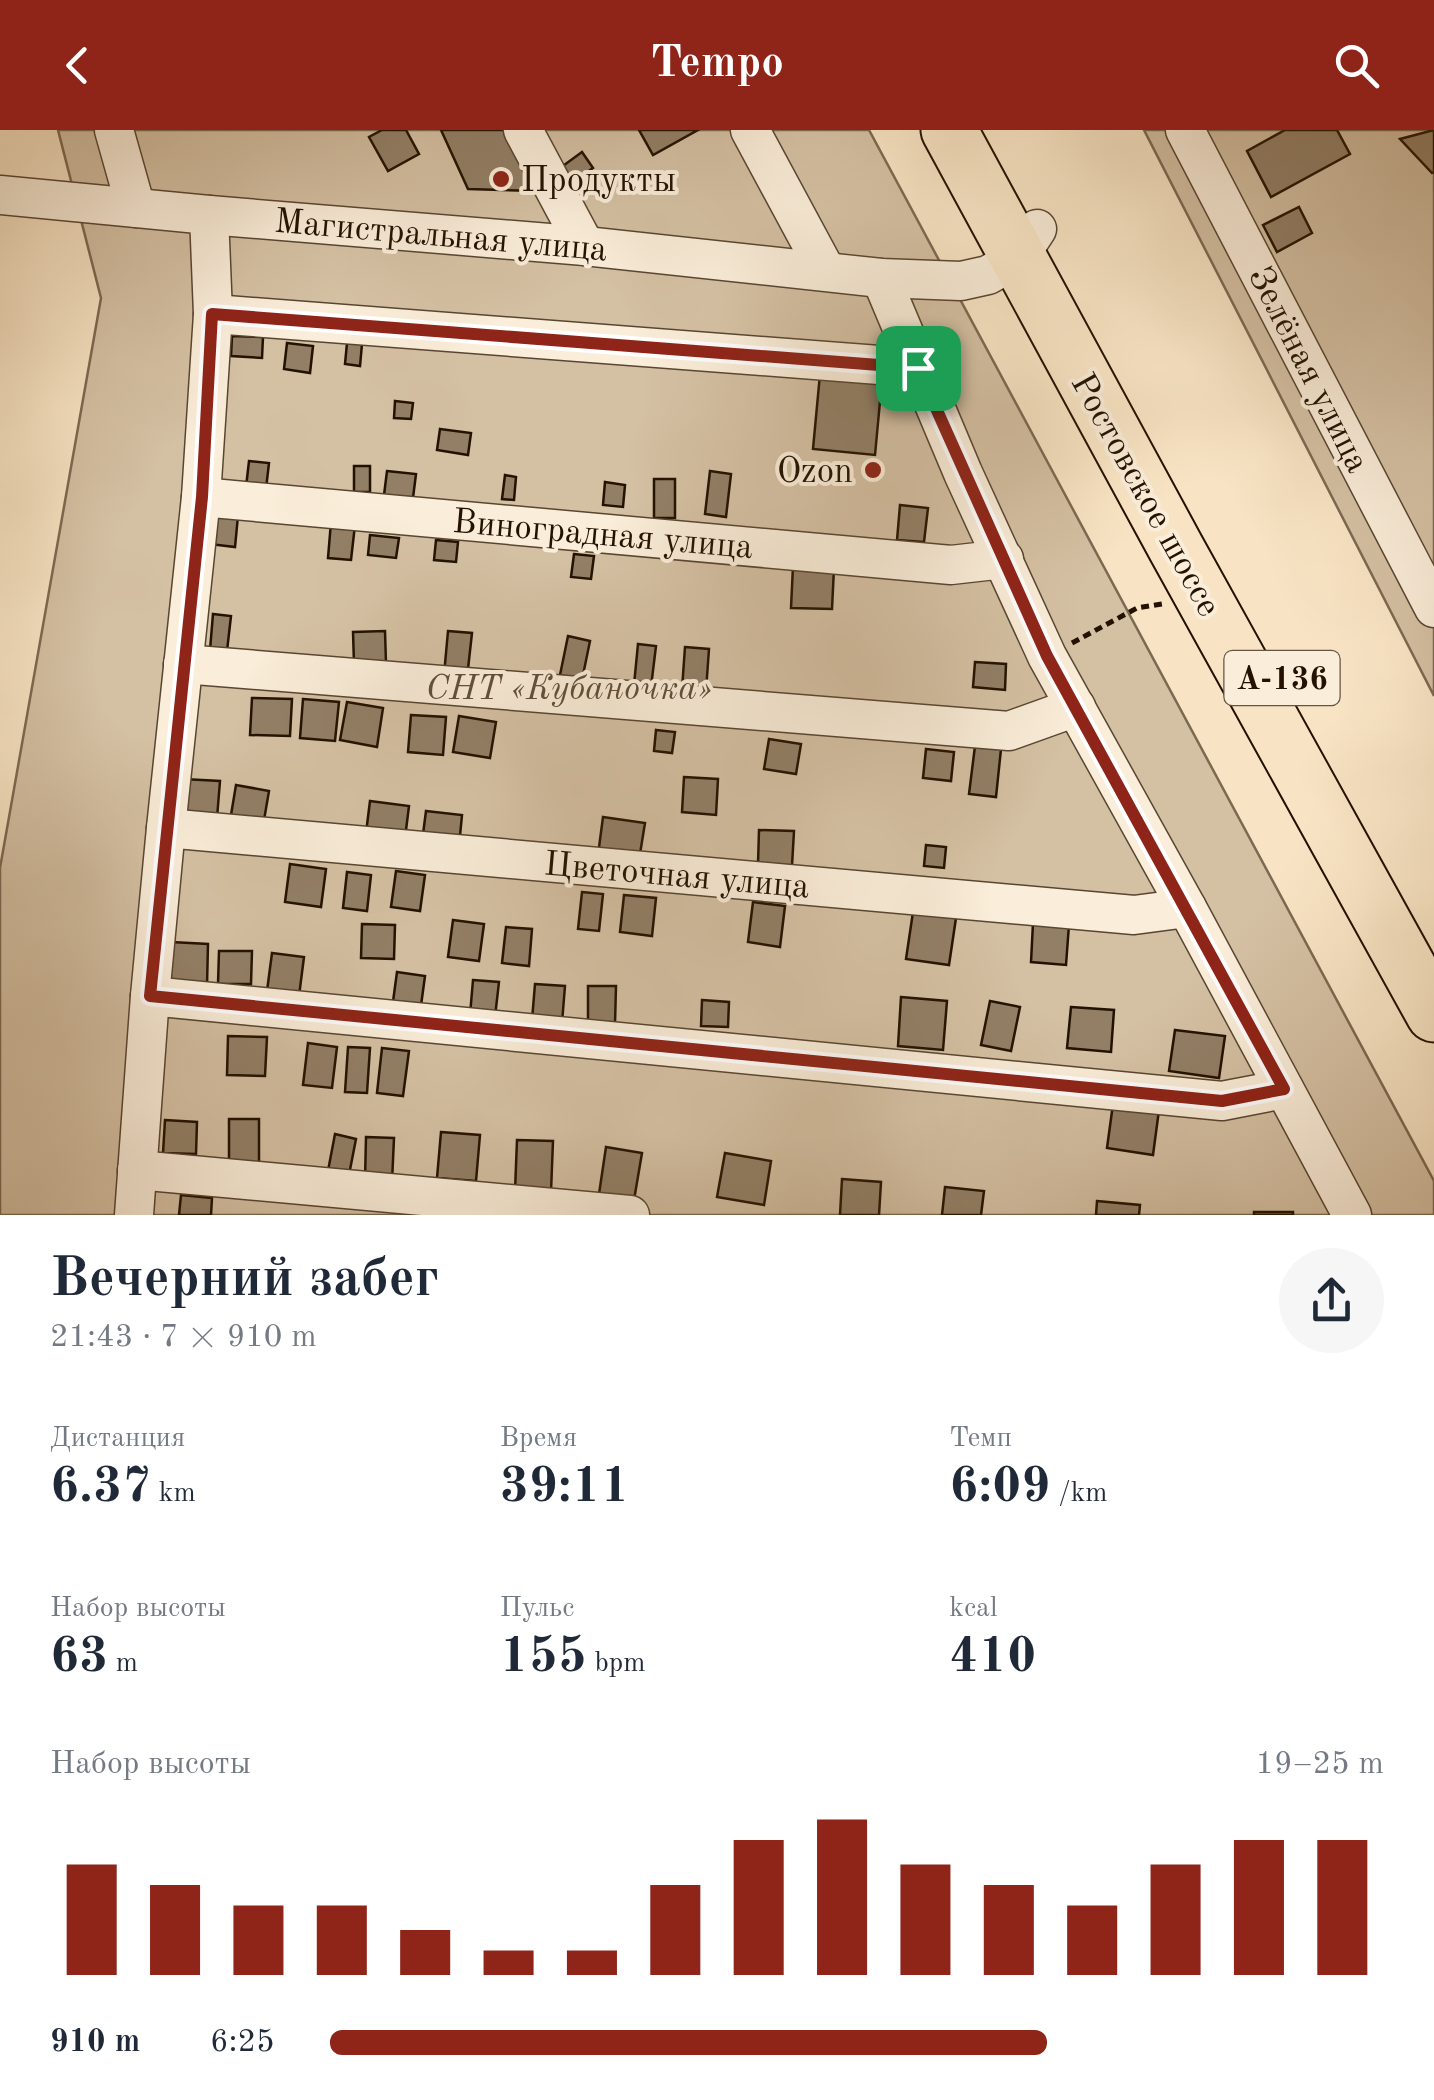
<!DOCTYPE html>
<html lang="ru">
<meta charset="utf-8">
<style>
:root{--surface:#fff;--page:#f6f6f7;--text:#1f2937;--muted:#747a83;--accent:#8f2418}
body{margin:0;font-family:"Old Standard TT",serif;background:var(--page);color:var(--text);height:100vh;display:flex;flex-direction:column;font-size:38px;white-space:nowrap}
*{box-sizing:border-box;margin:0}
p{font-size:32px;color:var(--muted)}
.icon{flex:none;width:55px;height:55px;fill:none;stroke:currentColor;stroke-width:2;stroke-linecap:round;stroke-linejoin:round}
.map{position:relative;height:1085px;overflow:hidden}
.details{display:flex;flex-direction:column;background:var(--surface);flex:1}
.details>*{flex:none}
.pin{position:absolute;display:grid;place-items:center;width:85px;height:85px;color:#fff;margin:-42px;border-radius:20px;box-shadow:0 5px 15px #0006}
.round{display:grid;place-items:center;flex:none;width:105px;height:105px;border-radius:52px;background:var(--page)}
.overview{display:flex;align-items:center;justify-content:space-between;height:170px;padding:0 50px}
h1{font-size:55px;font-weight:700;line-height:75px}
.metrics{display:grid;grid-template-columns:repeat(3,1fr);gap:15px;height:170px;padding:10px 50px}
.metrics div{display:grid;align-content:center}
.metrics b{font-size:50px;font-weight:700}
.metrics small{font-size:28px;font-weight:400}
.metrics p{font-size:28px}
.chart{height:280px;padding:20px 50px}
.chart p{display:flex;justify-content:space-between}
.chart svg{width:100%;height:180px;margin-top:10px;stroke:var(--accent);stroke-width:6}
ul{padding:0 50px;list-style:none;font-size:32px}
li{display:grid;grid-template-columns:160px 120px 1fr;align-items:center;height:75px}
li i{height:25px;border-radius:12px;background:var(--accent)}
header{display:flex;justify-content:space-between;align-items:center;height:130px;padding:0 50px;background:var(--accent);color:#fff;font-size:45px;font-weight:700}
.map>svg:first-child{display:block}
</style>
<header><svg class="icon" aria-label="back" viewBox="0 0 24 24"><path d="M15 5l-7 7 7 7"/></svg>Tempo<svg class="icon" aria-label="search" viewBox="0 0 24 24"><circle cx="10" cy="10" r="6"/><path d="M15 15l6 6"/></svg></header>
<div class="map">
<svg width="1434" height="1085" viewBox="0 0 1434 1085">
<rect width="100%" height="100%" fill="#f8e4c4"/>
<filter id="stains"><feTurbulence type="fractalNoise" baseFrequency=".002" numOctaves="4"/><feColorMatrix values="0 0 0 0 .2 0 0 0 0 .09 0 0 0 0 .02 0 0 0 .5 -.17"/></filter>
<radialGradient id="worn" r=".72"><stop offset=".6" stop-color="#630" stop-opacity="0"/><stop offset="1" stop-color="#630" stop-opacity=".3"/></radialGradient>
<g fill="#d4c0a3" stroke="#7c6952" stroke-width="2.5">
<polygon points="58,0 869,0 1434,1051 1434,1085 0,1085 0,738 101,168"/>
<polygon points="1144,0 1434,0 1434,566"/>
</g>
<g fill="#927f66" stroke="#231200" stroke-width="2.5">
<polygon points="382,0 406,0 419,24 388,41 369,7"/>
<polygon points="441,0 505,0 537,61 468,59"/>
<polygon points="639,0 698,0 653,25"/>
<polygon points="1285,0 1337,0 1350,24 1271,67 1247,21"/>
<polygon points="1434,0 1434,42 1432,43 1400,9"/>
<polygon points="582,22 593,38 567,56 556,41"/>
<polygon points="1299,77 1312,103 1277,122 1263,95"/>
<polygon points="232,206 263,207 262,228 231,226"/>
<polygon points="287,213 313,216 310,243 284,239"/>
<polygon points="347,213 362,214 360,236 345,234"/>
<polygon points="820,244 882,250 875,325 813,319"/>
<polygon points="395,271 413,273 411,289 394,288"/>
<polygon points="440,299 471,303 468,325 437,320"/>
<polygon points="249,331 269,333 266,359 246,357"/>
<rect x="354" y="336" width="16" height="26"/>
<polygon points="387,341 416,344 413,368 384,365"/>
<polygon points="710,341 731,344 726,387 705,384"/>
<polygon points="505,345 516,347 514,370 502,369"/>
<rect x="654" y="349" width="21" height="39"/>
<polygon points="605,352 625,355 623,377 603,375"/>
<polygon points="900,375 928,378 924,412 897,410"/>
<polygon points="204,383 238,386 235,417 201,413"/>
<polygon points="331,392 355,395 351,430 328,428"/>
<polygon points="370,405 399,408 396,428 368,425"/>
<polygon points="436,410 458,412 456,432 434,430"/>
<polygon points="574,424 594,426 591,449 571,447"/>
<polygon points="793,436 834,438 832,479 791,478"/>
<polygon points="213,484 231,486 227,521 210,520"/>
<polygon points="385,501 386,533 354,534 353,502"/>
<polygon points="448,501 472,503 467,548 444,545"/>
<polygon points="568,506 590,511 582,550 560,545"/>
<polygon points="638,514 656,516 651,557 634,555"/>
<polygon points="685,517 709,519 706,561 682,559"/>
<polygon points="975,532 1006,534 1005,560 973,557"/>
<polygon points="252,568 292,569 290,606 250,605"/>
<polygon points="303,569 339,572 335,611 300,608"/>
<polygon points="347,572 383,578 377,617 340,610"/>
<polygon points="411,585 446,587 443,625 408,622"/>
<polygon points="459,586 496,592 490,628 453,622"/>
<polygon points="656,600 675,602 672,623 654,621"/>
<polygon points="769,609 801,614 796,644 764,639"/>
<polygon points="975,616 1001,619 996,667 969,664"/>
<polygon points="926,619 954,622 951,651 923,648"/>
<polygon points="684,647 718,649 716,685 682,682"/>
<polygon points="183,649 220,651 217,688 181,686"/>
<polygon points="236,655 269,661 263,696 230,691"/>
<polygon points="370,671 409,676 405,708 366,703"/>
<polygon points="426,681 462,685 459,716 422,712"/>
<polygon points="603,687 645,693 639,730 598,725"/>
<polygon points="759,700 794,701 792,736 758,734"/>
<polygon points="926,715 946,717 944,738 924,736"/>
<polygon points="290,734 326,739 321,777 285,772"/>
<polygon points="396,741 425,745 420,781 391,777"/>
<polygon points="347,742 371,745 367,781 343,778"/>
<polygon points="582,762 603,764 599,801 578,799"/>
<polygon points="624,765 656,768 652,806 620,802"/>
<polygon points="753,772 785,776 780,817 748,812"/>
<polygon points="913,782 956,788 949,835 906,829"/>
<polygon points="453,790 484,794 479,831 448,827"/>
<polygon points="1033,793 1069,795 1066,835 1031,832"/>
<polygon points="362,794 395,795 394,829 361,828"/>
<polygon points="506,797 532,799 529,836 502,833"/>
<polygon points="171,812 208,814 207,856 169,855"/>
<polygon points="219,821 252,821 251,854 218,854"/>
<polygon points="272,823 304,827 299,866 267,861"/>
<polygon points="397,842 425,846 420,883 392,879"/>
<polygon points="473,850 499,852 495,887 470,885"/>
<polygon points="535,854 565,856 562,893 532,890"/>
<polygon points="588,856 616,856 615,894 588,893"/>
<polygon points="901,867 947,871 943,920 898,916"/>
<polygon points="702,870 729,872 728,897 701,896"/>
<polygon points="990,871 1020,877 1011,921 981,915"/>
<polygon points="1071,877 1114,880 1111,922 1067,918"/>
<polygon points="1175,900 1225,906 1219,948 1169,941"/>
<polygon points="228,906 267,907 265,946 227,945"/>
<polygon points="308,913 337,917 332,958 303,955"/>
<polygon points="348,917 370,918 367,963 345,962"/>
<polygon points="382,918 409,921 403,966 377,963"/>
<polygon points="1113,974 1159,980 1153,1025 1107,1018"/>
<rect x="229" y="989" width="30" height="47"/>
<polygon points="165,990 197,992 196,1024 163,1023"/>
<polygon points="441,1002 480,1005 476,1051 437,1048"/>
<polygon points="335,1004 356,1009 348,1050 327,1046"/>
<polygon points="366,1007 394,1008 392,1052 365,1050"/>
<polygon points="517,1010 553,1011 551,1062 515,1061"/>
<polygon points="606,1017 642,1023 634,1070 599,1064"/>
<polygon points="725,1023 771,1031 764,1075 717,1067"/>
<polygon points="842,1049 881,1052 879,1085 840,1085"/>
<polygon points="945,1057 984,1061 981,1085 942,1085"/>
<polygon points="181,1065 212,1068 211,1085 179,1085"/>
<polygon points="1097,1071 1140,1075 1139,1085 1096,1085"/>
<rect x="1254" y="1082" width="39" height="3"/>
</g>
<g fill="none" stroke-linecap="round" stroke-linejoin="round">
<defs>
<g id="minor">
<polyline points="114,0 136,78"/>
<polyline points="523,0 585,116"/>
<polyline points="750,0 826,141"/>
<polyline points="1185,0 1434,478"/>
<polyline points="0,65 209,85 585,116 881,148 961,151 988,145 1018,128 1037,99"/>
<polyline points="881,148 963,343 1047,526 1187,778 1352,1085"/>
<polyline points="213,184 918,238"/>
<polyline points="201,367 951,435 1004,429"/>
<polyline points="183,534 1009,601 1076,577"/>
<polyline points="166,698 1134,785 1187,778"/>
<polyline points="150,866 1222,971 1284,959"/>
<polyline points="137,1040 630,1085"/>
<polyline points="134,1085 150,866 166,698 201,367 213,184 209,85"/>
</g>
<polyline id="highway" points="949,0 1176,418 1434,884"/>
</defs>
<use href="#minor" stroke="#584631" stroke-width="41"/>
<use href="#highway" stroke="#231200" stroke-width="59"/>
<polyline stroke="#231200" stroke-width="5" stroke-dasharray="8 5" stroke-linecap="butt" points="1072,513 1137,478 1162,474"/>
<use href="#minor" stroke="#faedd9" stroke-width="38"/>
<use href="#highway" stroke="#f8e4c4" stroke-width="55"/>
</g>
<g fill="none" stroke-linecap="round" stroke-linejoin="round">
<defs>
<polygon id="route" points="212,184 918,238 1047,526 1284,959 1222,971 150,866 202,367"/>
</defs>
<use href="#route" stroke="#fff" stroke-width="20"/>
<use href="#route" stroke="#8f2418" stroke-width="12"/>
</g>
<g fill="#8f2418" stroke="#faedd9" stroke-width="4">
<circle cx="501" cy="49" r="10"/>
<circle cx="873" cy="340" r="10"/>
</g>
<g text-anchor="middle" stroke-width="8" stroke-linejoin="round" paint-order="stroke">
<rect fill="#faedd9" stroke="#645441" stroke-width="2.5" x="1224.5" y="521" width="115" height="54" rx="8"/>
<g font-size="32" font-weight="bold" fill="#231200">
<text x="1282" y="559">А-136</text>
</g>
<g font-size="35" fill="#231200" stroke="#faedd9" text-anchor="start">
<text x="521" y="61">Продукты</text>
<text x="853" y="352" text-anchor="end">Ozon</text>
</g>
<g font-size="35" fill="#231200" stroke="#faedd9">
<text transform="translate(441 104) rotate(5)" y="12">Магистральная улица</text>
<text transform="translate(1310 239) rotate(63)" y="12">Зелёная улица</text>
<text transform="translate(1147 364) rotate(61)" y="12">Ростовское шоссе</text>
<text transform="translate(603 403) rotate(5)" y="12">Виноградная улица</text>
<text transform="translate(677 744) rotate(5)" y="12">Цветочная улица</text>
</g>
<g font-size="35" font-style="italic" fill="#614f39" stroke="#faedd9">
<text x="569" y="569">СНТ «Кубаночка»</text>
</g>
</g>
<rect width="100%" height="100%" filter="url(#stains)"/>
<rect width="100%" height="100%" fill="url(#worn)"/>
</svg>
<div class="pin" style="left:918px;top:238px;background:#1e9e55"><svg class="icon" aria-label="arrive" viewBox="0 0 24 24"><path d="M6 21V4h12l-3 4 3 4H6"/></svg></div>
</div>
<section class="details">
<div class="overview"><div><h1>Вечерний забег</h1><p>21:43 · 7 × 910 m</p></div><a class="round"><svg class="icon" aria-label="share" viewBox="0 0 24 24"><path d="M12 15V3M7 8l5-5 5 5M5 13v7h14v-7"/></svg></a></div>
<div class="metrics">
<div><p>Дистанция</p><b>6.37<small> km</small></b></div>
<div><p>Время</p><b>39:11</b></div>
<div><p>Темп</p><b>6:09<small> /km</small></b></div>
</div>
<div class="metrics">
<div><p>Набор высоты</p><b>63<small> m</small></b></div>
<div><p>Пульс</p><b>155<small> bpm</small></b></div>
<div><p>kcal</p><b>410</b></div>
</div>
<div class="chart"><p><span>Набор высоты</span>19–25 m</p>
<svg viewBox="0 0 160 44" preserveAspectRatio="none"><path d="M5 44V17M15 44V22M25 44V27M35 44V27M45 44V33M55 44V38M65 44V38M75 44V22M85 44V11M95 44V6M105 44V17M115 44V22M125 44V27M135 44V17M145 44V11M155 44V11"/></svg>
</div>
<ul>
<li><b>910 m</b>6:25<i style="width:68%"></i></li>
</ul>
</section>
